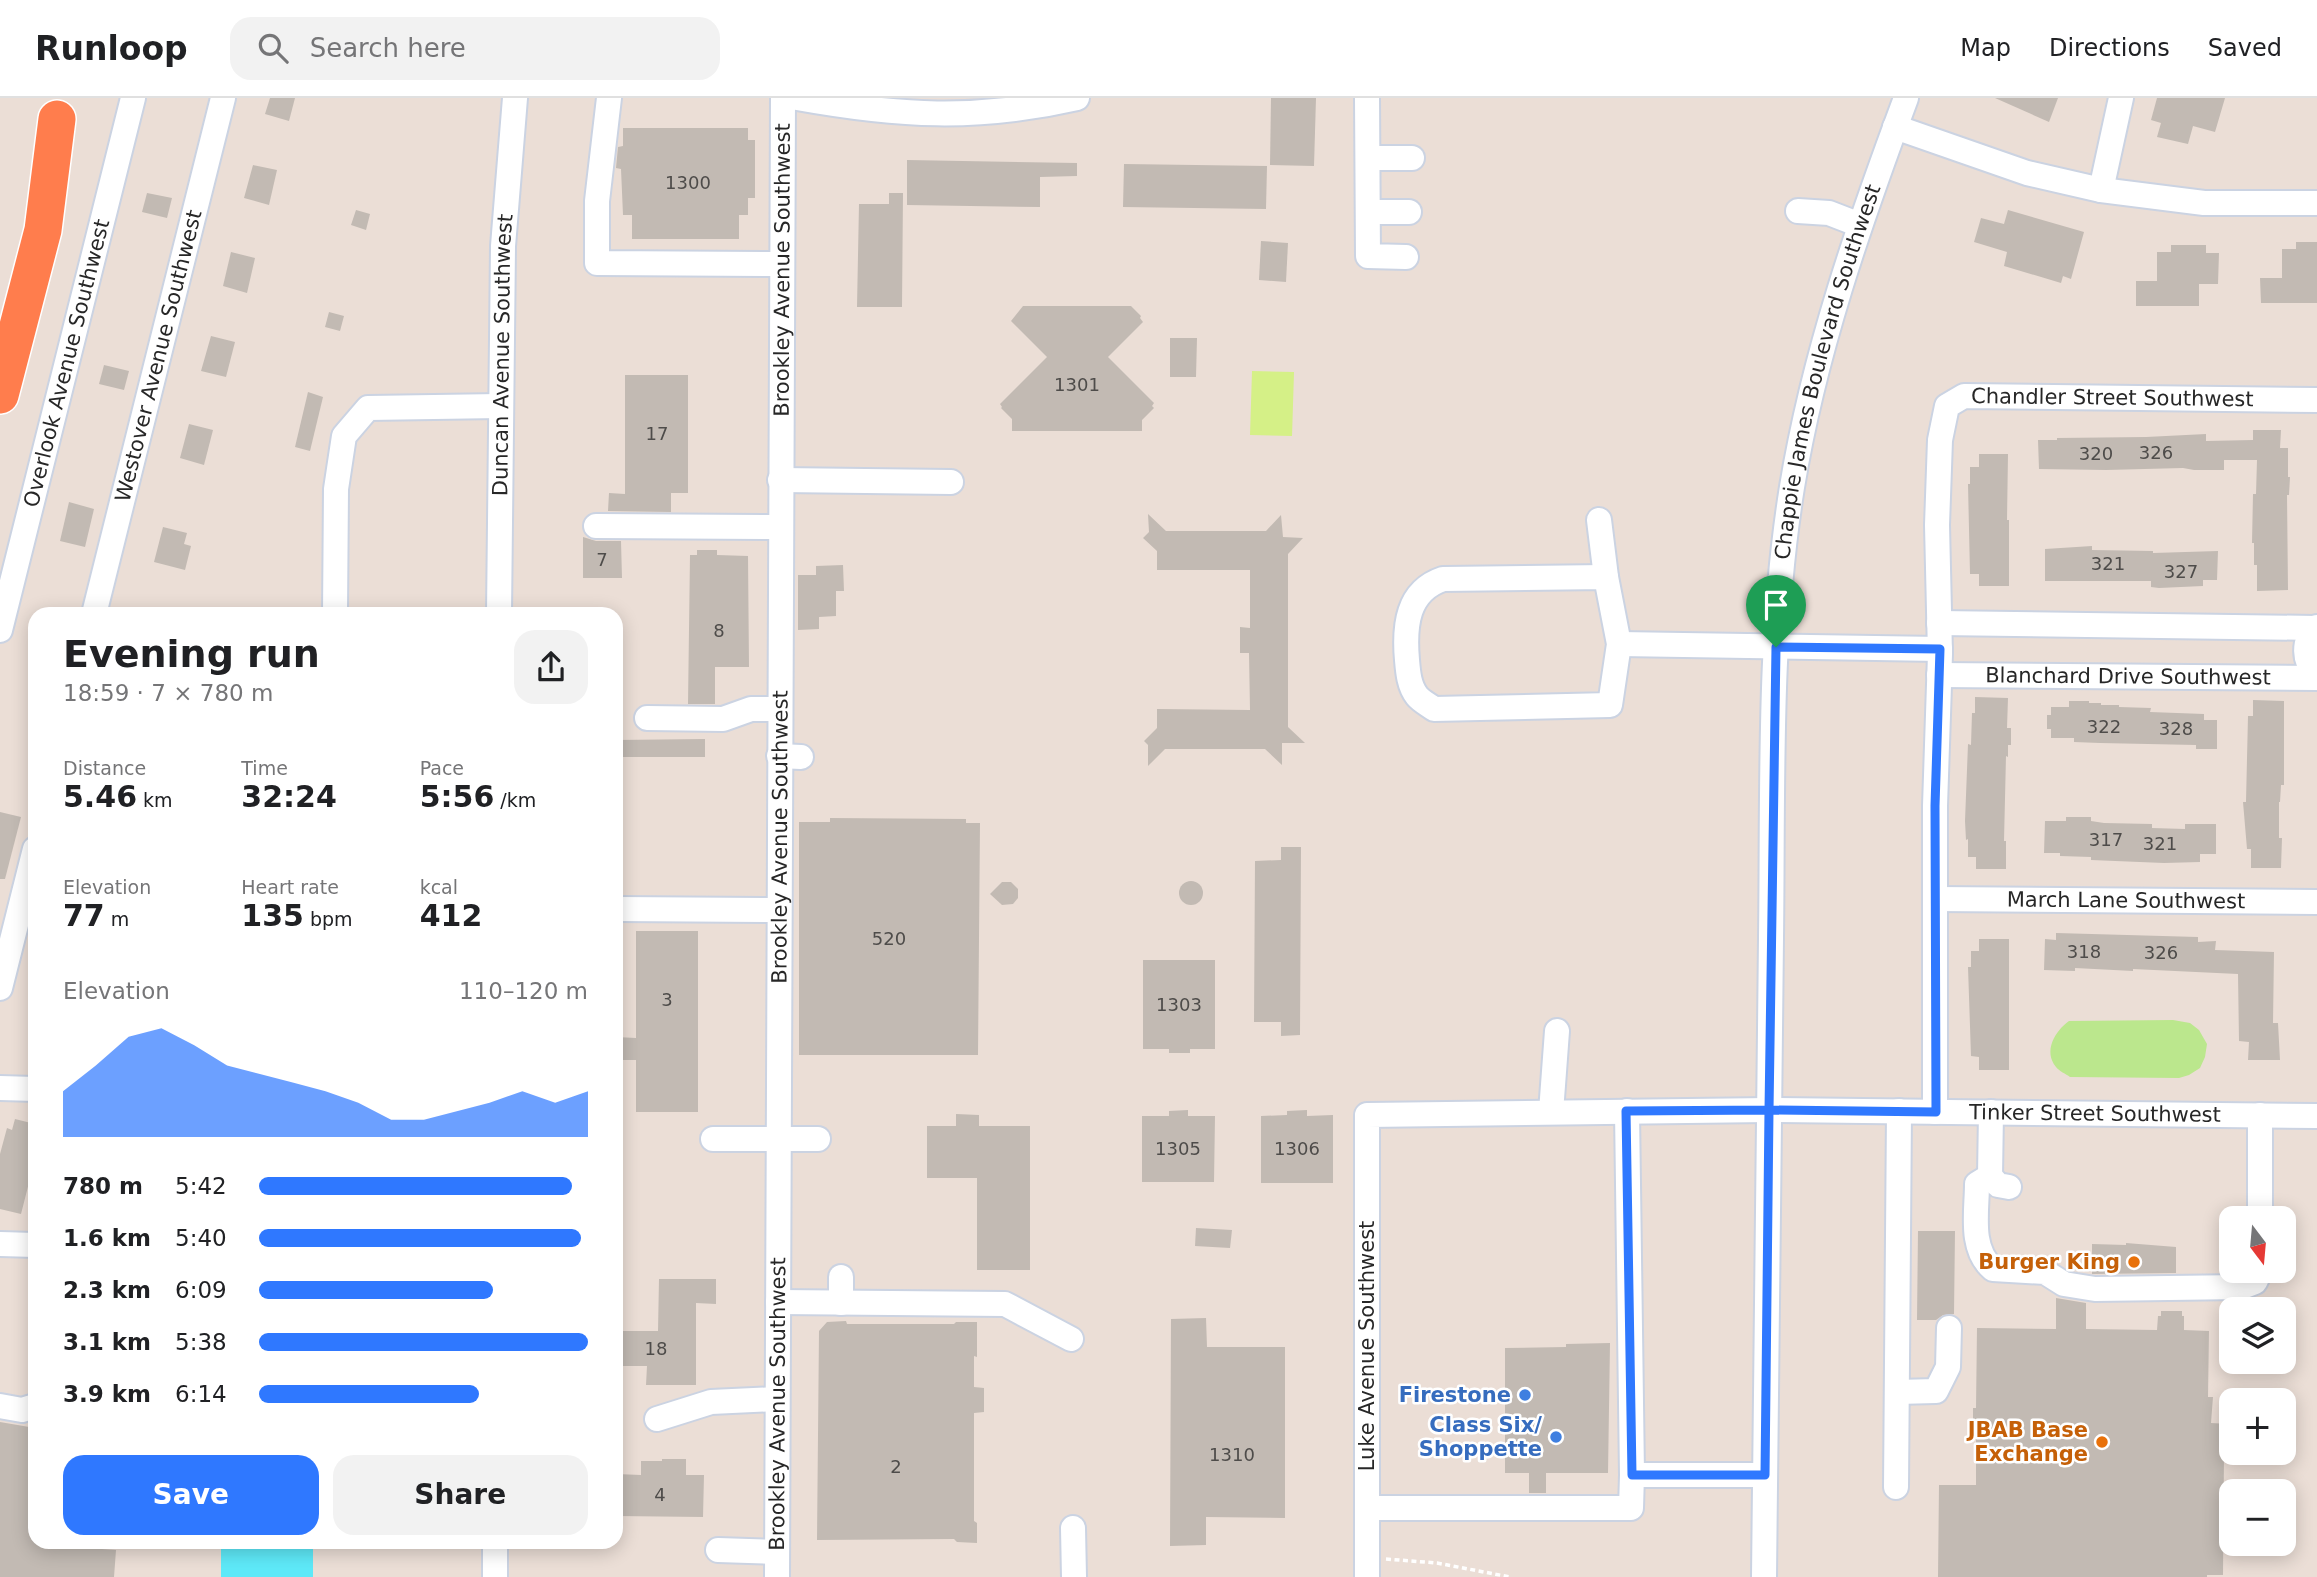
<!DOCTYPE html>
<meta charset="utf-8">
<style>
:root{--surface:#fff;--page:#f2f2f2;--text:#202124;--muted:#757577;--line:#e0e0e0;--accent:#2f78ff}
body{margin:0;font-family:"DejaVu Sans",sans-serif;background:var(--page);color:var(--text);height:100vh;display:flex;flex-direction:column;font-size:26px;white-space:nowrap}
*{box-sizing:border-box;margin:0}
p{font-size:23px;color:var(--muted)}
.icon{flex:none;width:38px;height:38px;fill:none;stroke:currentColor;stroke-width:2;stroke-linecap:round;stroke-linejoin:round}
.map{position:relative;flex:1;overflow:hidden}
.side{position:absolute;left:28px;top:509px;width:595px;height:942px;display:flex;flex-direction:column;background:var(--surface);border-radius:21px;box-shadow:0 4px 18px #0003}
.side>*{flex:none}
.needle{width:46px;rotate:164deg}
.buttons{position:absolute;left:2219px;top:1108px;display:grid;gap:14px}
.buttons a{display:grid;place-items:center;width:77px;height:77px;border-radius:14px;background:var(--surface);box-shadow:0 4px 18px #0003;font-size:35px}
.pin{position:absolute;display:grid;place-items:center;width:60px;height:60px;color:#fff;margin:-72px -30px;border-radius:50% 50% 50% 0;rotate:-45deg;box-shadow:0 0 7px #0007}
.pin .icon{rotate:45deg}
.round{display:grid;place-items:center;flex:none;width:74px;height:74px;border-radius:21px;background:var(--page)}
.headline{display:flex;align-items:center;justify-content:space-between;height:119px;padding:0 35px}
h1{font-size:38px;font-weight:700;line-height:52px}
.figures{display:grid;grid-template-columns:repeat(3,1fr);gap:10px;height:119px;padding:7px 35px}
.figures div{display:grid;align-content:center}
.figures b{font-size:30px;font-weight:700}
.figures small{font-size:19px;font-weight:400}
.figures p{font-size:19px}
.chart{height:196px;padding:14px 35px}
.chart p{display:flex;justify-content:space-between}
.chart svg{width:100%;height:126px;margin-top:7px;fill:var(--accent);opacity:.7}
.primary-button{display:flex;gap:14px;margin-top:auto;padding:14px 35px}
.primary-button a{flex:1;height:80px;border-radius:21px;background:var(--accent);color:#fff;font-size:28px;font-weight:700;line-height:80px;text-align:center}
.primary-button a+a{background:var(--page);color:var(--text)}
ul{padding:0 35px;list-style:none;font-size:23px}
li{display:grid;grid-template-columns:112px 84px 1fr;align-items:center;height:52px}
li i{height:18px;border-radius:9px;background:var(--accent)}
header{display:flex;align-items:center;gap:42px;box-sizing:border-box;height:98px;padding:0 35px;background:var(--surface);border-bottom:2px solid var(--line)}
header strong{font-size:33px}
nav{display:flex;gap:38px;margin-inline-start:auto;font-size:24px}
.search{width:490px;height:63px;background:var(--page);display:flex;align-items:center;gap:18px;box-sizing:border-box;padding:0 24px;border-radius:21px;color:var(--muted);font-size:26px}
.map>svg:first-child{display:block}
</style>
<header>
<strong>Runloop</strong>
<div class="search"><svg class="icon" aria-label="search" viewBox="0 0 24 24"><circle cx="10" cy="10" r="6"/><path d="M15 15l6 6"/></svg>Search here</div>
<nav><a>Map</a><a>Directions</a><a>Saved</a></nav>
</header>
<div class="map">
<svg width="2317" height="1479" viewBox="0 0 2317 1479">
<rect width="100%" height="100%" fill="#ebded6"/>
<path fill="#bbe78d" d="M2173 922 2190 925 2199 932 2207 946 2205 959 2200 970 2189 977 2179 980 2070 979C2066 976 2059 973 2056 969 2043 953 2055 933 2069 923Z"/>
<polygon fill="#d5f087" points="1252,273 1294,274 1292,338 1250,337"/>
<rect fill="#5ee9f8" x="221" y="1444" width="92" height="35"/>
<g fill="#c2bab3">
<polygon points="270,0 295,0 289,23 265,16"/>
<polygon points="1271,0 1316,0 1314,68 1270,67"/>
<polygon points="1995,0 2058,0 2049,24"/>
<polygon points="2157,0 2225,0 2215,34 2193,28 2188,46 2157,39 2161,25 2151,22"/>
<polygon points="623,30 748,30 748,42 755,42 755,100 748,100 748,117 739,117 739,141 632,141 632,117 623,117 621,71 616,70 618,49 623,48"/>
<polygon points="907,62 1077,65 1077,78 1040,79 1040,109 907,107"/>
<polygon points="1124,66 1267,68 1266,111 1123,109"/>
<polygon points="253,67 277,72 269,107 244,100"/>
<polygon points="147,95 172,100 167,120 142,114"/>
<polygon points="889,95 903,95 902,209 857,209 859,106 889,106"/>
<polygon points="356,112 370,116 366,132 351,127"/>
<polygon points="2008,112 2084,134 2071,181 2063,178 2061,185 2004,168 2007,154 1974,144 1981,120 2004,126"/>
<polygon points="1261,143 1288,145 1286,184 1259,182"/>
<polygon points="2296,144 2317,144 2317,205 2261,205 2260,180 2282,180 2282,151 2296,151"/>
<polygon points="2171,147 2206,147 2206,155 2219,155 2218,186 2199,186 2199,208 2136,208 2136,183 2157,183 2157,154 2171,154"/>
<polygon points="231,154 255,160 247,195 223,188"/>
<polygon points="1023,208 1131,208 1141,218 1140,220 1143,224 1108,259 1154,305 1152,308 1154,310 1142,322 1142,333 1012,333 1012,321 1001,310 1002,309 1000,306 1047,259 1011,223"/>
<polygon points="329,214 344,218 340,233 325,229"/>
<polygon points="211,238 235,244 226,279 201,273"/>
<polygon points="1170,240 1197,240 1196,279 1170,279"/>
<polygon points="104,267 129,273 124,292 99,286"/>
<polygon points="625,277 688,277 688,395 671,395 671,414 608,413 609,395 625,396"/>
<polygon points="308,294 323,299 310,353 295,349"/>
<polygon points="189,326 213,332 204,367 180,360"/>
<polygon points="2253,332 2281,332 2280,350 2288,350 2288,379 2290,379 2289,397 2287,397 2288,492 2257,493 2257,467 2254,467 2254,445 2252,445 2253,396 2256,396 2257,362 2224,362 2224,372 2194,372 2183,370 2106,372 2039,371 2038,342 2057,342 2057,340 2146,339 2206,336 2206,343 2253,342"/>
<polygon points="1979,356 2008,356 2007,422 2009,422 2009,488 1979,488 1979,476 1970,476 1968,386 1970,386 1970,369 1979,369"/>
<polygon points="69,404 94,411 85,449 60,443"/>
<polygon points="1148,416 1166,433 1266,433 1281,417 1283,439 1303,440 1288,456 1288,629 1305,645 1282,645 1282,667 1265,651 1165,651 1148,668 1148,647 1144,643 1157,630 1157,611 1250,612 1249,555 1240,555 1240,529 1250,530 1250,472 1157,472 1157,453 1143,440 1149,434"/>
<polygon points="163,429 187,435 184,446 191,448 185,472 154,464"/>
<polygon points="583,439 596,443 621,443 622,480 583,480"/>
<polygon points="2092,448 2092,452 2153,453 2153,455 2218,453 2217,482 2203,482 2203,488 2159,490 2151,489 2151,483 2045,483 2045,451"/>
<polygon points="697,452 717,452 717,457 748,458 749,569 715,569 715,606 688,606 690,457 697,457"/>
<polygon points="843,467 844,493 836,493 836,518 819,519 819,531 798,532 798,477 816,477 816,468"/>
<polygon points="1975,599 2008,600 2007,630 2011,630 2011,647 2008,647 2008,659 2006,658 2004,743 2006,743 2006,771 1976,771 1976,759 1968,759 1968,741 1966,742 1965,723 1968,646 1971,647 1972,615 1975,615"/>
<polygon points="2253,602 2284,603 2284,687 2281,687 2280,704 2279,704 2279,740 2282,740 2281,770 2251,770 2251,751 2247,751 2243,704 2246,704 2248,618 2253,618"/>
<polygon points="2069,603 2089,603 2089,605 2101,605 2101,607 2119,607 2119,609 2151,610 2150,614 2204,616 2204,622 2217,622 2217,651 2196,651 2196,647 2100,645 2074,644 2074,640 2051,640 2051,631 2047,631 2047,617 2051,617 2051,609 2069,609"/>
<polygon points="705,641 705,659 616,659 616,642"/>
<polygon points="0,714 21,719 5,781 0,781"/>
<polygon points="2066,719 2091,719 2091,723 2104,725 2152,726 2152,730 2185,731 2185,726 2216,726 2216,756 2200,756 2200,764 2164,765 2091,762 2091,759 2060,758 2060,755 2044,755 2045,723 2066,723"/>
<polygon points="830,720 966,721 966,725 980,725 978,957 799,957 799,724 830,724"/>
<polygon points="1281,749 1301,749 1300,937 1281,938 1281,924 1254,924 1255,763 1281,762"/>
<circle cx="1191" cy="795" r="12"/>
<polygon points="1002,784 1011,784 1018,791 1018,800 1013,806 1002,807 990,796"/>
<polygon points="636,833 698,833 698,1014 636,1014 636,962 616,962 616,939 636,940"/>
<polygon points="2056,835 2198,839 2198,844 2216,843 2215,852 2274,854 2273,925 2278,925 2280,962 2248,962 2249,944 2239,943 2238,876 2133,871 2133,873 2075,870 2075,873 2044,872 2045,841 2056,842"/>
<polygon points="1979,841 2009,841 2009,972 1979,972 1979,959 1971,958 1968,869 1971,869 1971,853 1979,853"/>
<polygon points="1143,862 1215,862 1215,951 1190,951 1190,955 1169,955 1169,951 1143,951"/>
<polygon points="1188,1012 1188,1018 1215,1018 1214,1084 1142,1084 1142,1018 1169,1018 1169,1013"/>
<polygon points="1307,1012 1307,1018 1333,1017 1333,1085 1261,1085 1261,1018 1287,1017 1287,1013"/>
<polygon points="956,1016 979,1017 979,1028 1030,1028 1030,1172 977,1172 977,1080 927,1080 927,1028 956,1028"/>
<polygon points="15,1021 35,1026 35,1061 21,1116 0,1111 0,1056 7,1030 12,1032"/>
<polygon points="1196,1130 1232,1132 1230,1150 1195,1148"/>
<polygon points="1918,1133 1955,1133 1954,1216 1943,1217 1936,1222 1917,1222"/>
<polygon points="2126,1145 2176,1149 2176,1175 2092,1176 2092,1146 2126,1147"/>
<polygon points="659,1181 716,1181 716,1206 696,1205 696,1287 646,1287 647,1268 616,1268 616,1233 658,1233"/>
<polygon points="2056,1200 2086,1205 2086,1231 2157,1232 2158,1218 2161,1218 2161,1213 2182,1213 2182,1218 2184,1218 2184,1232 2209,1233 2208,1299 2213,1299 2211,1325 2229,1326 2229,1355 2224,1355 2223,1477 2207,1477 2207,1479 1938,1479 1939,1387 1976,1387 1976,1333 1973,1333 1973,1310 1976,1310 1977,1230 2056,1231"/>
<polygon points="1206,1220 1207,1249 1285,1249 1285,1420 1206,1419 1206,1447 1170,1448 1171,1221"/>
<polygon points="846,1223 847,1226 954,1226 956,1224 977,1224 977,1259 974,1258 974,1289 984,1290 984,1314 974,1315 974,1423 977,1425 977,1445 957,1444 954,1441 817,1442 819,1233 827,1224"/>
<polygon points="1610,1245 1608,1375 1546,1375 1546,1395 1529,1395 1529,1375 1505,1375 1505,1250 1566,1249 1566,1246"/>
<polygon points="0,1324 35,1330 35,1444 103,1444 102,1451 116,1452 114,1479 0,1479"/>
<polygon points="662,1361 686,1361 686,1377 704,1377 703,1419 616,1418 616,1376 641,1377 641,1363 662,1363"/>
</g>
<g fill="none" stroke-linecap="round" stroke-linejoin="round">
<defs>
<g id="minor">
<polyline points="609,0 597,103 597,165 781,166"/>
<path d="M797 0C897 18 977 23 1077 0"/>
<polyline points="1367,0 1368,158 1406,159"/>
<polyline points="1895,29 2027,75 2101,92 2204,105 2317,105"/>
<polyline points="1368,60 1412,60"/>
<polyline points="2101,92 2121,0"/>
<polyline points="1798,113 1829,115 1860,127"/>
<polyline points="1368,114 1409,114"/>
<polyline points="780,382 951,384"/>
<polyline points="1599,422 1606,479"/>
<polyline points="596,428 780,429"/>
<path d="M1606 479 1619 546 1610 607 1434 611C1429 607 1421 603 1417 598 1409 588 1408 574 1407 562 1404 528 1407 493 1443 481Z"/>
<path id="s1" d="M94 516 223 0"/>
<polyline points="335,516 336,391 344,338 368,310 500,308"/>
<path id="s2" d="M499 516 503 148 515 0"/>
<polyline points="1939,525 2315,530"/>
<path d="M2317 529C2302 543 2303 563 2317 578"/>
<path id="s3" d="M0 532 133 0"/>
<polyline points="1619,546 1940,551"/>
<path id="s4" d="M1939 577 2317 580"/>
<polyline points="647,620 723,621 751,611 779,611"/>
<polyline points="779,658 801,659"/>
<path id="s5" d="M1935 801 2317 804"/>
<polyline points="616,811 779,812"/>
<polyline points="0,890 35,751"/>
<polyline points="0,990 35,991"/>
<polyline points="1627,1013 1632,1377 1765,1377"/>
<polyline points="1551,1014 1557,933"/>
<path id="s6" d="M1935 1014V708L1940 556 1937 427 1940 342 1947 308 1964 298 2317 302"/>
<polyline points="1991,1014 1990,1078 1998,1087 2009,1089"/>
<polyline points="2260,1017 2260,1120"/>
<polyline points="713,1041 818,1041"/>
<path d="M1990 1078 1977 1086C1977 1113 1969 1151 1993 1171L2045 1174 2064 1186 2095 1191 2242 1189 2255 1184 2261 1172"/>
<polyline points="0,1146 35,1147"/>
<polyline points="778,1204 1005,1206 1071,1241"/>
<polyline points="841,1205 841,1179"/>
<polyline points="1897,1294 1936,1293 1948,1269 1949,1230"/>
<polyline points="0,1308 22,1312 35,1308"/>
<polyline points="657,1321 711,1304 777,1301"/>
<polyline points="1896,1389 1899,1013"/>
<polyline points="1367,1410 1631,1410 1632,1377"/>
<polyline points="1073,1430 1074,1479"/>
<polyline points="718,1452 777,1454"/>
<polyline points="495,1479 495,1444"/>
<path id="s7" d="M777 1479 783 0"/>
<path id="s8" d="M1367 1479V1017L1769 1012 2317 1018"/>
<path id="s9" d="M1764 1479C1766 1266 1769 1053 1771 840 1773 690 1768 537 1792 389 1814 255 1859 126 1906 0"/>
</g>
<polyline id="highway" points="0,297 43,132 57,21"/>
</defs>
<use href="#minor" stroke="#cbd3e2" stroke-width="28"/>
<use href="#highway" stroke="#fff" stroke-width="40"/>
<polyline stroke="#fff" stroke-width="3.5" stroke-dasharray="5 3.5" stroke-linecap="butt" points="1386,1461 1437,1465 1510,1479"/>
<use href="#minor" stroke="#fff" stroke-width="24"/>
<use href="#highway" stroke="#ff7d4d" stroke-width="37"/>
</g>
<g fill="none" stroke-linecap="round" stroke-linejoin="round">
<defs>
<polyline id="route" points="1776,549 1769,1012 1626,1013 1632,1377 1765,1377 1769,1012 1936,1014 1935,708 1940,551 1776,549"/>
</defs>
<use href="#route" stroke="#fff" stroke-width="14"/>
<use href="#route" stroke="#2f78ff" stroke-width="9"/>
</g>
<g fill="#e8710a" stroke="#fff" stroke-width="2.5">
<circle cx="2134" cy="1164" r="7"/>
<circle cx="2102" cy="1344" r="7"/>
</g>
<g fill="#3f7fe0" stroke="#fff" stroke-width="2.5">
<circle cx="1525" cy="1297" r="7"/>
<circle cx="1556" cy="1339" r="7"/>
</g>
<g text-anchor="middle" stroke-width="5" stroke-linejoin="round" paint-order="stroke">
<g font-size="18" fill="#4e4c4a">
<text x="688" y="91">1300</text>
<text x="1077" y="293">1301</text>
<text x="657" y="342">17</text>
<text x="2156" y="361">326</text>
<text x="2096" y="362">320</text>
<text x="602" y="468">7</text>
<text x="2108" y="472">321</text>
<text x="2181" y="480">327</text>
<text x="719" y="539">8</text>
<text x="2104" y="635">322</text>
<text x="2176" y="637">328</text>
<text x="2106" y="748">317</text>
<text x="2160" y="752">321</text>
<text x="889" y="847">520</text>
<text x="2084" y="860">318</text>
<text x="2161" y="861">326</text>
<text x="667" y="908">3</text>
<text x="1179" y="913">1303</text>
<text x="1178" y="1057">1305</text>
<text x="1297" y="1057">1306</text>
<text x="656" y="1257">18</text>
<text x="1232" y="1363">1310</text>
<text x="896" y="1375">2</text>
<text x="660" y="1403">4</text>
</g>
<g font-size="21" fill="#272727" stroke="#fff">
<text dy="7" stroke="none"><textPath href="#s7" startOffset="1307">Brookley Avenue Southwest</textPath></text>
<text dy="7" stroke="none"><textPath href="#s1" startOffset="266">Westover Avenue Southwest</textPath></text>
<text dy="7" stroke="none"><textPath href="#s2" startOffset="259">Duncan Avenue Southwest</textPath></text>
<text dy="7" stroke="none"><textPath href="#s3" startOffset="275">Overlook Avenue Southwest</textPath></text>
<text dy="7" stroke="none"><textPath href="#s9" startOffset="1211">Chappie James Boulevard Southwest</textPath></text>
<text dy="7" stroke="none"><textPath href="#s6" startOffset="875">Chandler Street Southwest</textPath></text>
<text dy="7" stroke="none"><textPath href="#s4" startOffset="189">Blanchard Drive Southwest</textPath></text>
<text dy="7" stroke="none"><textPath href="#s7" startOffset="740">Brookley Avenue Southwest</textPath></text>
<text dy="7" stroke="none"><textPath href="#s5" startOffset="191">March Lane Southwest</textPath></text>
<text dy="7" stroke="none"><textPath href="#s8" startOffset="1190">Tinker Street Southwest</textPath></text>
<text transform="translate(1367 1248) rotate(-90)" y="7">Luke Avenue Southwest</text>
<text dy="7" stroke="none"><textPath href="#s7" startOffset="173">Brookley Avenue Southwest</textPath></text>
</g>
<g font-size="21" font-weight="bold" fill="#c56008" stroke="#fff" text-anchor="end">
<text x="2120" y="1171">Burger King</text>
<text x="2088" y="1339">JBAB Base<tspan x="2088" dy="24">Exchange</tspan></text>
</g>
<g font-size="21" font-weight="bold" fill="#366cbe" stroke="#fff" text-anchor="end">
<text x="1511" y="1304">Firestone</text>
<text x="1542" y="1334">Class Six/<tspan x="1542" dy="24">Shoppette</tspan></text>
</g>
</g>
</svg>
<div class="buttons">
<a><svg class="needle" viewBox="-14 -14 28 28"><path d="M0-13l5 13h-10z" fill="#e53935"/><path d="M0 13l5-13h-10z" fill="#757577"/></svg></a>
<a><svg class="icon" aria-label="layers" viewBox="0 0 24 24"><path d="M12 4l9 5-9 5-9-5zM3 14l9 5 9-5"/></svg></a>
<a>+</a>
<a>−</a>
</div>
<div class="pin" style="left:1776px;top:549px;background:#1e9e55"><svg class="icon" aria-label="arrive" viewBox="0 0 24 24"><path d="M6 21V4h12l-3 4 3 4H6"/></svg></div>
<section class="side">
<div class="headline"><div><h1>Evening run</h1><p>18:59 · 7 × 780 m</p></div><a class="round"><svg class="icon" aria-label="share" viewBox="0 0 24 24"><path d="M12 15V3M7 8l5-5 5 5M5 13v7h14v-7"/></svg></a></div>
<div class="figures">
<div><p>Distance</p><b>5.46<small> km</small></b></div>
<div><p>Time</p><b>32:24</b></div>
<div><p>Pace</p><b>5:56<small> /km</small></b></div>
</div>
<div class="figures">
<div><p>Elevation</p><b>77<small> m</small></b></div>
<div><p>Heart rate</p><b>135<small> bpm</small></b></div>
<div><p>kcal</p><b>412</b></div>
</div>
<div class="chart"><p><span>Elevation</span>110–120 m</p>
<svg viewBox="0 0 160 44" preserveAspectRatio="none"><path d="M0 44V28L10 19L20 9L30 6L40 12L50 19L60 22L70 25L80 28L90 32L100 38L110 38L120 35L130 32L140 28L150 32L160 28V44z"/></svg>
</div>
<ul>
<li><b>780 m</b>5:42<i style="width:95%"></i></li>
<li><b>1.6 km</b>5:40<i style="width:98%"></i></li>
<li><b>2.3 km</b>6:09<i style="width:71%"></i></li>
<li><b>3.1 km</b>5:38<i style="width:100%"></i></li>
<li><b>3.9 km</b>6:14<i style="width:67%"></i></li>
</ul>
<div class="primary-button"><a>Save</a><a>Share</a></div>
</section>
</div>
